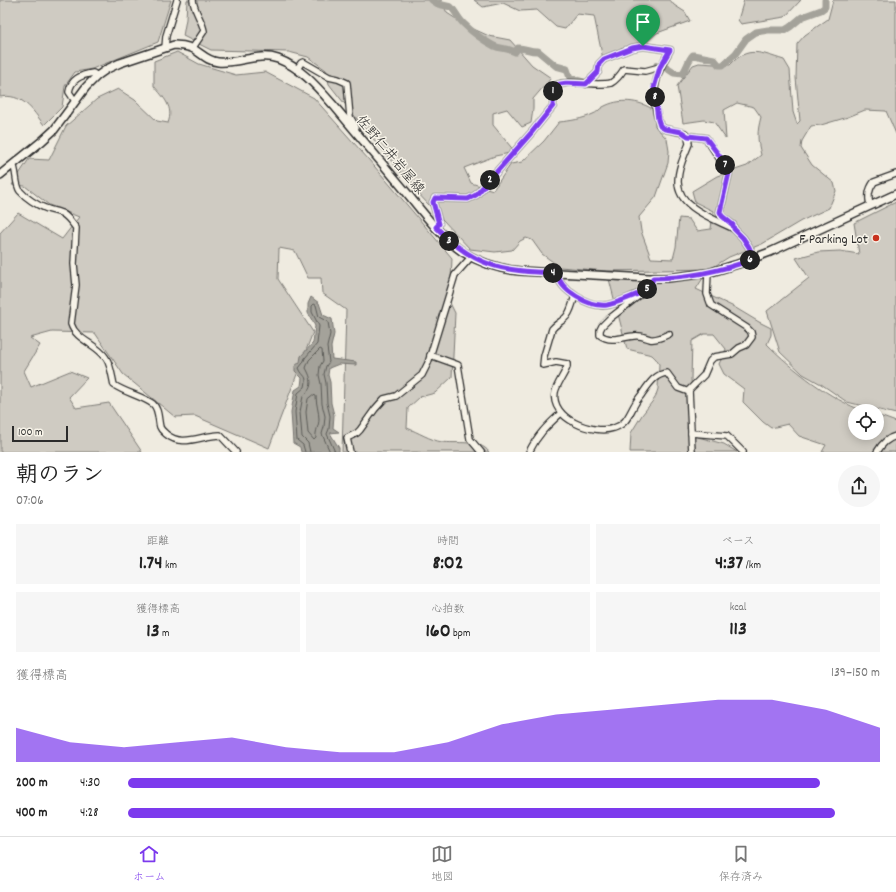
<!DOCTYPE html>
<html lang="ja">
<meta charset="utf-8">
<style>
:root{--surface:#fff;--page:#f6f6f6;--text:#222;--muted:#767676;--line:#e0e0e0;--accent:#7c3aed}
body{margin:0;font-family:Dekko,"Klee One",sans-serif;background:var(--page);color:var(--text);height:100vh;display:flex;flex-direction:column;font-size:15px;white-space:nowrap}
*{box-sizing:border-box;margin:0}
p{font-size:13px;color:var(--muted)}
.icon{flex:none;width:22px;height:22px;fill:none;stroke:currentColor;stroke-width:2;stroke-linecap:round;stroke-linejoin:round}
.map{position:relative;height:452px;overflow:hidden}
.drawer{display:flex;flex-direction:column;background:var(--surface);flex:1}
.drawer>*{flex:none}
.tools{position:absolute;left:848px;top:404px;display:grid;gap:8px}
.tools a{display:grid;place-items:center;width:36px;height:36px;border-radius:50%;background:var(--surface);box-shadow:0 2px 10px #0003;font-size:20px}
.scale{position:absolute;left:12px;bottom:10px;width:56px;box-sizing:border-box;padding-left:4px;border:2px solid #2b2b2b;border-top:0;font-size:11px;line-height:14px;white-space:nowrap;color:#2b2b2b;-webkit-text-stroke:3px #f7f3e8;paint-order:stroke}
.pin{position:absolute;display:grid;place-items:center;width:34px;height:34px;color:#fff;margin:-41px -17px;border-radius:50% 50% 50% 0;rotate:-45deg;box-shadow:0 0 4px #0007}
.pin .icon{rotate:45deg}
.km{position:absolute;width:20px;height:20px;margin:-10px;border-radius:50%;background:#222;color:#fff;font-size:11px;line-height:20px;text-align:center}
.round{display:grid;place-items:center;flex:none;width:42px;height:42px;border-radius:21px;background:var(--page)}
.summary{display:flex;align-items:center;justify-content:space-between;height:68px;padding:0 16px}
h1{font-size:22px;font-weight:700;line-height:30px}
.figures{display:grid;grid-template-columns:repeat(3,1fr);gap:6px;height:68px;padding:4px 16px}
.figures div{display:grid;align-content:center;border-radius:0px;background:var(--page);text-align:center}
.figures b{font-size:20px;font-weight:700}
.figures small{font-size:11px;font-weight:400}
.figures p{font-size:11px}
.chart{height:112px;padding:8px 16px}
.chart p{display:flex;justify-content:space-between}
.chart svg{width:100%;height:72px;margin-top:4px;fill:var(--accent);opacity:.7}
ul{padding:0 16px;list-style:none;font-size:13px}
li{display:grid;grid-template-columns:64px 48px 1fr;align-items:center;height:30px}
li i{height:10px;border-radius:5px;background:var(--accent)}
.tab-bar{display:flex;justify-content:space-around;align-items:center;height:56px;border-top:1px solid var(--line);background:var(--surface);font-size:11px;color:var(--muted)}
.tab-bar a{display:grid;justify-items:center;gap:2px}
.tab-bar .selected{color:var(--accent)}
.map>svg:first-child{display:block}
</style>
<div class="map">
<svg width="896" height="452" viewBox="0 0 896 452">
<rect width="100%" height="100%" fill="#efebe0"/>
<filter id="ink" filterUnits="userSpaceOnUse"><feTurbulence type="fractalNoise" baseFrequency=".025" numOctaves="2"/><feDisplacementMap in="SourceGraphic" scale="8" xChannelSelector="R" yChannelSelector="G"/><feConvolveMatrix kernelMatrix="1 2 1 2 8 2 1 2 1" color-interpolation-filters="sRGB"/></filter>
<g filter="url(#ink)">
<g fill="#cfcbc2" stroke="#7d7b76">
<path d="M0 0H171L158 42 92 69 75 72 65 86 62 107 44 125C32 109 22 93 0 97Z"/>
<path d="M187 0H441L447 13 467 26 489 36 510 40 532 65 551 78 533 99V109L531 123 522 127 507 109 493 113V125L515 152 495 156 464 168 471 183 493 190 511 164 522 162 544 141 559 122C570 121 583 119 593 114 597 113 599 109 603 107 619 98 639 100 654 110L655 126 667 139 669 151 668 163 656 197 639 217 641 231 651 258 673 259 676 247 679 218 689 219 697 231 711 229 713 211 695 202 692 191 717 176 747 166 761 155C757 139 757 132 761 117L754 107 737 103 724 110 726 139 714 122 704 120 683 123 677 86 693 65 699 63 730 65C748 45 761 53 784 60L790 70 793 112 797 124 800 121 796 78 797 44 805 35 828 19 833 0H896V134L886 111 865 110 848 117 821 125 811 126 802 141 801 148 812 165 834 183 836 191 829 208 801 221 762 244 729 257 710 269 606 271 560 267 542 254 532 240 526 238 520 241 512 250 495 252 470 249 415 190 340 98 329 84 326 70 308 57 289 52 211 50 183 36 186 19Z"/>
<polygon points="474,0 670,0 674,5 685,12 690,21 657,33 643,46 621,48 604,64 594,16 577,14 565,29 556,27 537,10 520,11 503,3 483,7"/>
<polygon points="744,0 801,0 785,17 741,24 738,20"/>
<path d="M177 52 199 64 236 75 265 72 314 98 369 160 452 258 450 303 455 313 452 377 435 393 420 397 408 408 407 428C418 432 430 440 442 442 456 444 480 439 489 452H342L346 310 322 293 321 278H308L295 251 279 248 278 279 313 332 269 448 195 416 175 417 123 374 95 333 52 332 30 338 40 345 24 371 31 387 70 371 87 378 69 397 76 408 109 403 142 452H0V233L18 213 62 239 79 217 49 205 25 186 12 185 29 159 49 160 66 126 97 99 118 89 135 100 157 121 168 123C174 107 164 98 154 86V61Z"/>
<polygon points="896,202 896,414 847,402 821,384 803,374 780,352 767,311 809,278 796,258 818,252 840,251 859,254 854,223"/>
<path d="M703 278 696 289 734 307 759 322 771 328V335L767 344C792 369 831 400 864 411H855V433H877V415L896 422V452H822L826 445 799 436 788 424 771 428 763 422 743 402 744 389 724 374 719 364 726 349 714 334H704L692 341 691 379 692 392 687 429 698 437 724 444 737 452H630L631 433 642 415 655 398 658 389 659 364 656 359 652 355 627 349 609 279 656 281Z"/>
</g>
<polygon fill="#a4a29a" stroke="#74726e" points="311,297 319,303 323,315 332,319 334,334 331,347 332,359 356,362 356,365 339,364 329,368 328,375 330,382 331,403 334,415 333,428 339,432 330,433 339,448 339,452 301,452 300,447 293,443 291,412 295,390 301,386 302,378 295,371 295,366 300,362 301,356 313,343 315,326 308,313 308,304"/>
<g fill="none" stroke-linecap="round" stroke-linejoin="round">
<g stroke="#5b5b57" stroke-width="1">
<path d="M313 395 316 396C316 404 319 412 319 419 319 426 315 431 316 438L314 440 308 433 306 412 308 399Z"/>
<path d="M305 452 303 445 297 440 295 412 298 393 305 387C308 374 303 378 299 368L303 363 305 358 317 344 319 326 312 312V306L314 304 316 305 319 317 328 322 330 334 327 347 329 362 326 366 324 374 326 383 327 403 330 416 329 429 327 434 335 452"/>
<path d="M310 452 308 443 302 437 300 412 303 396C314 387 312 379 306 368L309 360 320 349 322 350 323 361 320 366 319 375 321 384 322 404 325 416 324 427 322 434 330 452"/>
</g>
<g stroke="#a4a29a" stroke-width="7">
<path d="M432 0 438 4 451 7C456 12 459 20 464 24 473 33 483 40 494 46 501 49 508 48 515 52L518 48C526 48 531 52 538 51L556 66 567 69 570 78 584 82"/>
<path d="M657 65H662L674 73 682 74C687 68 688 60 693 55L714 59 719 65H723L736 53 746 39 756 32 768 30H785L790 27 802 17 821 10 825 7V0"/>
</g>
<defs>
<g id="minor">
<polyline points="165,48 166,36 177,0"/>
<path d="M192 49 204 31C202 20 194 11 193 0"/>
<polyline points="297,69 301,63 303,62 329,77 338,79 347,83 350,117 356,127 354,130"/>
<path d="M586 84 598 72 599 64 604 59 632 48 643 46 670 50C654 77 650 96 660 126L665 129 685 133 688 136 689 144C684 156 678 169 678 182 678 208 715 219 734 229"/>
<path d="M75 101 69 92C71 79 81 75 93 73L97 76"/>
<polyline points="688,136 706,138 729,173 720,212 721,216 733,225 734,229 743,238 749,247 754,259"/>
<path d="M13 164C17 172 15 184 20 191 26 198 37 205 45 208 51 211 58 211 63 214 68 217 72 223 76 228L74 264 76 285 71 324C76 340 97 344 106 358 111 365 112 377 114 385 126 393 142 396 153 404 159 409 158 420 160 427 161 430 164 432 166 434 182 448 202 435 220 435L236 452"/>
<path d="M870 206C868 197 868 190 874 182L896 174"/>
<path d="M436 227 439 224 433 202 435 198 468 199 476 195 532 132 553 106 554 86C567 80 583 84 598 84 602 84 607 84 611 83 616 80 621 74 624 69L645 71 660 67"/>
<path d="M557 273C560 291 590 308 608 305 618 303 628 298 638 294"/>
<path d="M653 278 650 287 609 319 602 326 600 330V335C611 343 622 337 634 336 640 335 644 337 650 339 656 340 663 337 669 334"/>
<path d="M575 296C572 304 571 313 565 318 561 322 556 324 552 329L544 356 543 365 556 362 567 364V367C564 375 557 384 555 392 550 419 593 435 614 428 627 424 629 414 635 404 637 400 640 397 642 394 649 384 655 374 667 373L678 388 689 392"/>
<polyline points="430,355 458,365 470,439 481,452"/>
<polyline points="691,433 727,436 743,452"/>
<polyline points="350,452 347,438 357,433 360,430 375,409 384,399 396,396 422,375 428,363 455,275 471,257"/>
<path d="M529 452C538 434 547 426 561 413"/>
<polyline points="692,452 689,390 704,375 710,361 714,357 732,354 739,348 746,345 752,337 751,332 747,328 711,305 707,294 708,273"/>
<path d="M877 452C881 445 888 438 896 436"/>
</g>
<path id="major" d="M0 175 42 141 54 130 86 87 97 76 107 69 120 63 174 45C180 45 186 46 192 48 201 53 207 61 218 62 238 64 258 52 278 59 302 68 319 89 335 107 359 136 383 164 407 193 424 214 441 237 463 252 480 263 500 269 520 271L649 278H667L708 273 738 264 770 252 896 194"/>
</defs>
<use href="#minor" stroke="#2b2b2b" stroke-width="8"/>
<use href="#major" stroke="#2b2b2b" stroke-width="10"/>
<use href="#minor" stroke="#f7f3e8" stroke-width="5.5"/>
<use href="#major" stroke="#f7f3e8" stroke-width="7"/>
</g>
</g>
<g fill="none" stroke-linecap="round" stroke-linejoin="round" filter="url(#ink)">
<defs>
<path id="route" d="M643 46 670 50 660 67 654 88 658 120 660 126 665 129 682 132 688 136 706 138 724 162 729 173 720 212 722 216 733 225 734 229 743 238 749 247 754 259C721 271 688 278 653 278 652 281 651 285 650 287 646 292 614 304 607 305 589 307 560 291 557 273 503 271 475 268 436 227L439 224 433 202 435 198 468 199 476 195 532 132 553 106 554 86C565 81 574 84 586 84L598 72 599 64 604 59 632 48Z"/>
</defs>
<use href="#route" stroke="#fff" stroke-width="8"/>
<use href="#route" stroke="#7c3aed" stroke-width="5"/>
</g>
<circle fill="#c8321e" stroke="#f7f3e8" stroke-width="1.5" cx="876" cy="238" r="4"/>
<g text-anchor="middle" stroke-width="3" stroke-linejoin="round" paint-order="stroke">
<g font-size="14" fill="#2b2b2b" stroke="#f7f3e8">
<text transform="translate(391 154) rotate(50)" y="5">佐野仁井岩屋線</text>
</g>
<g font-size="14" fill="#2b2b2b" stroke="#f7f3e8" text-anchor="end">
<text x="868" y="243">F Parking Lot</text>
</g>
</g>
</svg>
<div class="tools">
<a><svg class="icon" aria-label="locate" viewBox="0 0 24 24"><circle cx="12" cy="12" r="6"/><path d="M12 2v4M12 18v4M2 12h4M18 12h4"/></svg></a>
</div>
<div class="scale">100 m</div>
<div class="pin" style="left:643px;top:46px;background:#1e9e55"><svg class="icon" aria-label="arrive" viewBox="0 0 24 24"><path d="M6 21V4h12l-3 4 3 4H6"/></svg></div>
<b class="km" style="left:553px;top:91px">1</b>
<b class="km" style="left:490px;top:180px">2</b>
<b class="km" style="left:449px;top:241px">3</b>
<b class="km" style="left:553px;top:273px">4</b>
<b class="km" style="left:647px;top:289px">5</b>
<b class="km" style="left:750px;top:260px">6</b>
<b class="km" style="left:725px;top:165px">7</b>
<b class="km" style="left:655px;top:97px">8</b>
</div>
<section class="drawer">
<div class="summary"><div><h1>朝のラン</h1><p>07:06</p></div><a class="round"><svg class="icon" aria-label="share" viewBox="0 0 24 24"><path d="M12 15V3M7 8l5-5 5 5M5 13v7h14v-7"/></svg></a></div>
<div class="figures">
<div><p>距離</p><b>1.74<small> km</small></b></div>
<div><p>時間</p><b>8:02</b></div>
<div><p>ペース</p><b>4:37<small> /km</small></b></div>
</div>
<div class="figures">
<div><p>獲得標高</p><b>13<small> m</small></b></div>
<div><p>心拍数</p><b>160<small> bpm</small></b></div>
<div><p>kcal</p><b>113</b></div>
</div>
<div class="chart"><p><span>獲得標高</span>139–150 m</p>
<svg viewBox="0 0 160 44" preserveAspectRatio="none"><path d="M0 44V23L10 32L20 35L30 32L40 29L50 35L60 38L70 38L80 32L90 21L100 15L110 12L120 9L130 6L140 6L150 12L160 23V44z"/></svg>
</div>
<ul>
<li><b>200 m</b>4:30<i style="width:92%"></i></li>
<li><b>400 m</b>4:28<i style="width:94%"></i></li>
</ul>
</section>
<nav class="tab-bar">
<a class="selected"><svg class="icon" aria-label="home" viewBox="0 0 24 24"><path d="M3 11l9-7 9 7M6 9v11h12V9"/></svg>ホーム</a>
<a><svg class="icon" aria-label="map" viewBox="0 0 24 24"><path d="M3 6l6-2 6 2 6-2v14l-6 2-6-2-6 2zM9 4v14M15 6v14"/></svg>地図</a>
<a><svg class="icon" aria-label="saved" viewBox="0 0 24 24"><path d="M7 4h10v16l-5-4-5 4z"/></svg>保存済み</a>
</nav>
